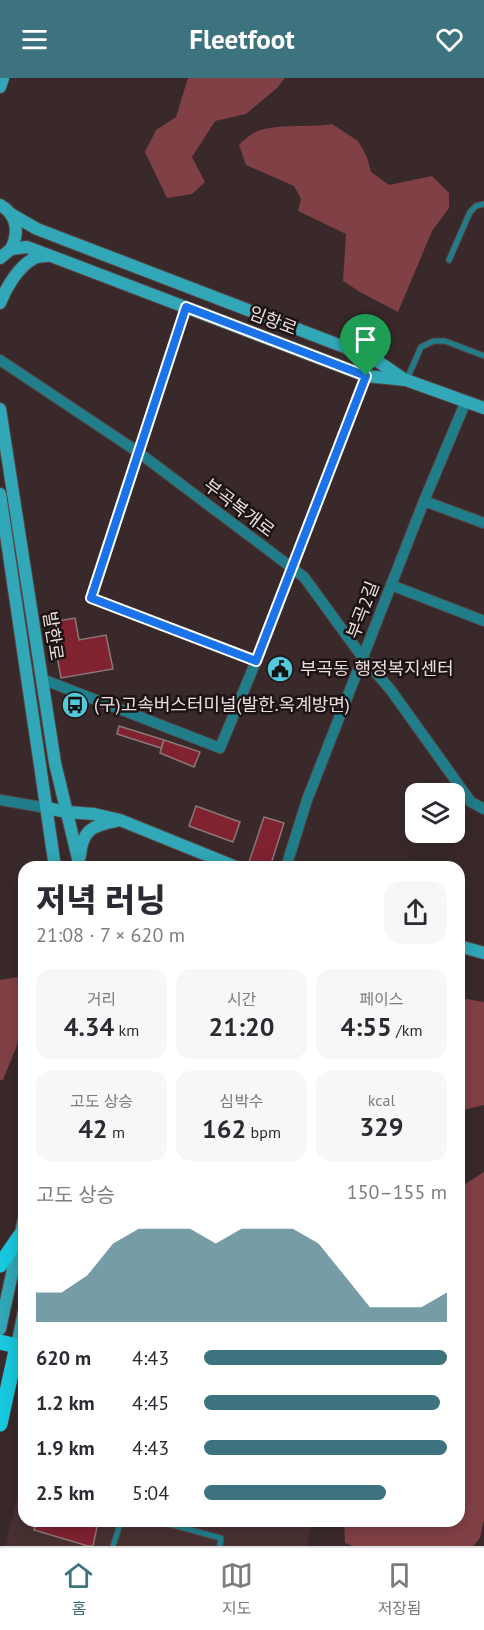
<!DOCTYPE html>
<html lang="ko">
<meta charset="utf-8">
<style>
:root{--surface:#fff;--page:#f7f7f7;--text:#2b2b33;--muted:#7c7c81;--line:#e1e1e2;--accent:#3d737f}
body{margin:0;font-family:"PT Sans","Noto Sans KR",sans-serif;background:var(--page);color:var(--text);height:100vh;display:flex;flex-direction:column;font-size:22px;white-space:nowrap}
*{box-sizing:border-box;margin:0}
p{font-size:20px;color:var(--muted)}
.icon{flex:none;width:33px;height:33px;fill:none;stroke:currentColor;stroke-width:2;stroke-linecap:round;stroke-linejoin:round}
.map{position:relative;flex:1;overflow:hidden}
.sheet{position:absolute;left:18px;top:783px;width:447px;height:666px;display:flex;flex-direction:column;background:var(--surface);border-radius:18px;box-shadow:0 3px 15px #0003}
.sheet>*{flex:none}
.buttons{position:absolute;left:405px;top:705px;display:grid;gap:12px}
.buttons a{display:grid;place-items:center;width:60px;height:60px;border-radius:12px;background:var(--surface);box-shadow:0 3px 15px #0003;font-size:30px}
.pin{position:absolute;display:grid;place-items:center;width:51px;height:51px;color:#fff;margin:-62px -26px;border-radius:50% 50% 50% 0;rotate:-45deg;box-shadow:0 0 6px #0007}
.pin .icon{rotate:45deg}
.round{display:grid;place-items:center;flex:none;width:63px;height:63px;border-radius:18px;background:var(--page)}
.summary{display:flex;align-items:center;justify-content:space-between;height:102px;padding:0 18px}
h1{font-size:33px;font-weight:800;line-height:45px}
.stats{display:grid;grid-template-columns:repeat(3,1fr);gap:9px;height:102px;padding:6px 18px}
.stats div{display:grid;align-content:center;border-radius:15px;background:var(--page);text-align:center}
.stats b{font-size:26px;font-weight:800}
.stats small{font-size:16px;font-weight:400}
.stats p{font-size:16px}
.chart{height:168px;padding:12px 18px}
.chart p{display:flex;justify-content:space-between}
.chart svg{width:100%;height:108px;margin-top:6px;fill:var(--accent);opacity:.7}
ul{padding:0 18px;list-style:none;font-size:20px}
li{display:grid;grid-template-columns:96px 72px 1fr;align-items:center;height:45px}
li i{height:15px;border-radius:8px;background:var(--accent)}
header{display:flex;justify-content:space-between;align-items:center;height:78px;padding:0 18px;background:var(--accent);color:#fff;font-size:27px;font-weight:800}
.dock{display:flex;justify-content:space-around;align-items:center;height:84px;border-top:2px solid var(--line);background:var(--surface);font-size:16px;color:var(--muted)}
.dock a{display:grid;justify-items:center;gap:3px}
.dock .on{color:var(--accent)}
.map>svg:first-child{display:block}
</style>
<header><svg class="icon" aria-label="menu" viewBox="0 0 24 24"><path d="M4 6h16M4 12h16M4 18h16"/></svg>Fleetfoot<svg class="icon" aria-label="heart" viewBox="0 0 24 24"><path d="M12 20l-8-8c-3-5 5-10 8-4 3-6 11-1 8 4z"/></svg></header>
<div class="map">
<svg width="484" height="1468" viewBox="0 0 484 1468">
<rect width="100%" height="100%" fill="#3a292a"/>
<polygon fill="#483031" points="24,1393 24,1443 313,1443 307,1467 311,1468 5,1468"/>
<g fill="#814046">
<polygon points="188,0 285,0 277,10 246,36 215,43 192,79 205,104 192,116 167,120 145,74 156,52 176,39"/>
<path d="M332 46 358 63 367 79 371 94 389 107 432 98 449 115V130L432 153 398 234 360 214 343 203 346 156 298 133 301 121 294 108 246 87 239 67C243 63 248 58 254 55 270 45 311 50 332 46Z"/>
<polygon points="24,898 24,950 3,1002 0,1002 0,902"/>
<polygon points="461,920 484,924 484,1027 459,1033 459,921"/>
<polygon points="484,1094 484,1441 480,1460 473,1468 353,1468 345,1465 344,1443 459,1443 459,1110"/>
</g>
<g fill="#812231" stroke="#8b7777" stroke-width="1.5">
<polygon points="75,540 79,562 106,557 113,591 61,600 51,544"/>
<polygon points="119,648 164,662 161,670 117,656"/>
<polygon points="164,662 200,674 194,689 160,675"/>
<polygon points="196,728 240,744 233,764 189,748"/>
<polygon points="264,739 284,745 270,789 263,789 249,784"/>
<polygon points="37,1443 77,1443 97,1449 93,1468 88,1468 34,1452"/>
</g>
<g fill="none" stroke-linecap="round" stroke-linejoin="round">
<defs>
<g id="lane">
<polyline points="449,182 470,134 476,128 484,126"/>
<polyline points="407,301 421,269 434,263 445,263 484,278"/>
<polyline points="157,1443 221,1460 220,1468"/>
<polyline points="113,1468 121,1443"/>
</g>
<g id="street">
<polyline points="186,229 91,520 256,583"/>
<polyline points="0,282 138,374 304,499 363,580 390,611 471,724 484,731"/>
<polyline points="424,423 484,445"/>
<polyline points="391,507 484,543"/>
<polyline points="42,601 220,670 256,583 366,298"/>
<polyline points="0,722 47,730"/>
<polyline points="286,789 307,722 424,423 466,323"/>
</g>
<g id="secondary">
<polyline points="0,9 3,0"/>
<path d="M0 127C18 137 19 155 11 171"/>
<polyline points="11,136 37,151 373,280 405,302"/>
<polyline points="0,180 11,171 27,169 51,178 366,298 406,302 484,330"/>
<path d="M0 225C6 210 18 189 33 181 37 178 42 178 47 178"/>
<polyline points="0,331 55,685 80,789"/>
<polyline points="0,416 55,789"/>
<polyline points="47,730 67,734 94,736 120,742 236,789"/>
<path d="M80 778C82 752 93 747 116 743"/>
<polyline points="459,868 484,875"/>
<polyline points="0,1251 24,1141"/>
<polyline points="17,1268 24,1233"/>
</g>
<g id="primary">
<polyline points="0,1187 20,1158"/>
<polyline points="0,1264 17,1268 0,1346"/>
</g>
</defs>
<use href="#lane" stroke="#564647" stroke-width="7"/>
<use href="#street" stroke="#564647" stroke-width="12"/>
<use href="#secondary" stroke="#564647" stroke-width="14"/>
<use href="#primary" stroke="#564647" stroke-width="16"/>
<use href="#lane" stroke="#207e8b" stroke-width="5"/>
<use href="#street" stroke="#207e8b" stroke-width="10"/>
<use href="#secondary" stroke="#31a7b7" stroke-width="12"/>
<use href="#primary" stroke="#18c8de" stroke-width="15"/>
</g>
<g fill="none" stroke-linecap="round" stroke-linejoin="round">
<defs>
<polygon id="route" points="186,229 366,298 256,583 91,520"/>
</defs>
<use href="#route" stroke="#fff" stroke-width="12"/>
<use href="#route" stroke="#1a73e8" stroke-width="8"/>
</g>
<defs>
<symbol id="civic-disc" viewBox="-11 -11 22 22"><circle r="9.5" fill="#53cadc" stroke="#1c1414"/><path d="M-.6-6.5H3V-4.5H.6V-3L4-1V1h2V6H-6V1h2V-1L-.6-3ZM-1.2 2.5V6h2.4V2.5Z" fill="#111"/></symbol>
<symbol id="bus-disc" viewBox="-11 -11 22 22"><circle r="9.5" fill="#53cadc" stroke="#1c1414"/><path d="M-5-6H5V4H4V6H2V4H-2V6H-4V4H-5ZM-3.5-4V0h7V-4ZM-3.5 1.2v1.5H-2V1.2ZM2 1.2v1.5H3.5V1.2Z" fill="#111"/></symbol>
</defs>
<g fill-rule="evenodd">
<use href="#civic-disc" x="265" y="576" width="30" height="30"/>
<use href="#bus-disc" x="60" y="612" width="30" height="30"/>
</g>
<g text-anchor="middle" stroke-width="5" stroke-linejoin="round" paint-order="stroke">
<g font-size="18" fill="#e9dddd" stroke="#1c1414">
<text transform="translate(273 243) rotate(21)" y="6">임항로</text>
<text transform="translate(239 430) rotate(37)" y="6">부곡복개로</text>
<text transform="translate(363 532) rotate(-69)" y="6">부곡2길</text>
<text transform="translate(53 558) rotate(81)" y="6">발한로</text>
</g>
<g font-size="18" fill="#e9dddd" stroke="#1c1414" text-anchor="start">
<text x="300" y="597">부곡동 행정복지센터</text>
<text x="94" y="633">(구)고속버스터미널(발한.옥계방면)</text>
</g>
</g>
</svg>
<div class="buttons">
<a><svg class="icon" aria-label="layers" viewBox="0 0 24 24"><path d="M12 4l9 5-9 5-9-5zM3 14l9 5 9-5"/></svg></a>
</div>
<div class="pin" style="left:366px;top:298px;background:#1e9e55"><svg class="icon" aria-label="arrive" viewBox="0 0 24 24"><path d="M6 21V4h12l-3 4 3 4H6"/></svg></div>
<section class="sheet">
<div class="summary"><div><h1>저녁 러닝</h1><p>21:08 · 7 × 620 m</p></div><a class="round"><svg class="icon" aria-label="share" viewBox="0 0 24 24"><path d="M12 15V3M7 8l5-5 5 5M5 13v7h14v-7"/></svg></a></div>
<div class="stats">
<div><p>거리</p><b>4.34<small> km</small></b></div>
<div><p>시간</p><b>21:20</b></div>
<div><p>페이스</p><b>4:55<small> /km</small></b></div>
</div>
<div class="stats">
<div><p>고도 상승</p><b>42<small> m</small></b></div>
<div><p>심박수</p><b>162<small> bpm</small></b></div>
<div><p>kcal</p><b>329</b></div>
</div>
<div class="chart"><p><span>고도 상승</span>150–155 m</p>
<svg viewBox="0 0 160 44" preserveAspectRatio="none"><path d="M0 44V32L10 32L20 25L30 12L40 6L50 6L60 6L70 12L80 6L90 6L100 6L110 12L120 25L130 38L140 38L150 38L160 32V44z"/></svg>
</div>
<ul>
<li><b>620 m</b>4:43<i style="width:100%"></i></li>
<li><b>1.2 km</b>4:45<i style="width:97%"></i></li>
<li><b>1.9 km</b>4:43<i style="width:100%"></i></li>
<li><b>2.5 km</b>5:04<i style="width:75%"></i></li>
</ul>
</section>
</div>
<nav class="dock">
<a class="on"><svg class="icon" aria-label="home" viewBox="0 0 24 24"><path d="M3 11l9-7 9 7M6 9v11h12V9"/></svg>홈</a>
<a><svg class="icon" aria-label="map" viewBox="0 0 24 24"><path d="M3 6l6-2 6 2 6-2v14l-6 2-6-2-6 2zM9 4v14M15 6v14"/></svg>지도</a>
<a><svg class="icon" aria-label="saved" viewBox="0 0 24 24"><path d="M7 4h10v16l-5-4-5 4z"/></svg>저장됨</a>
</nav>
